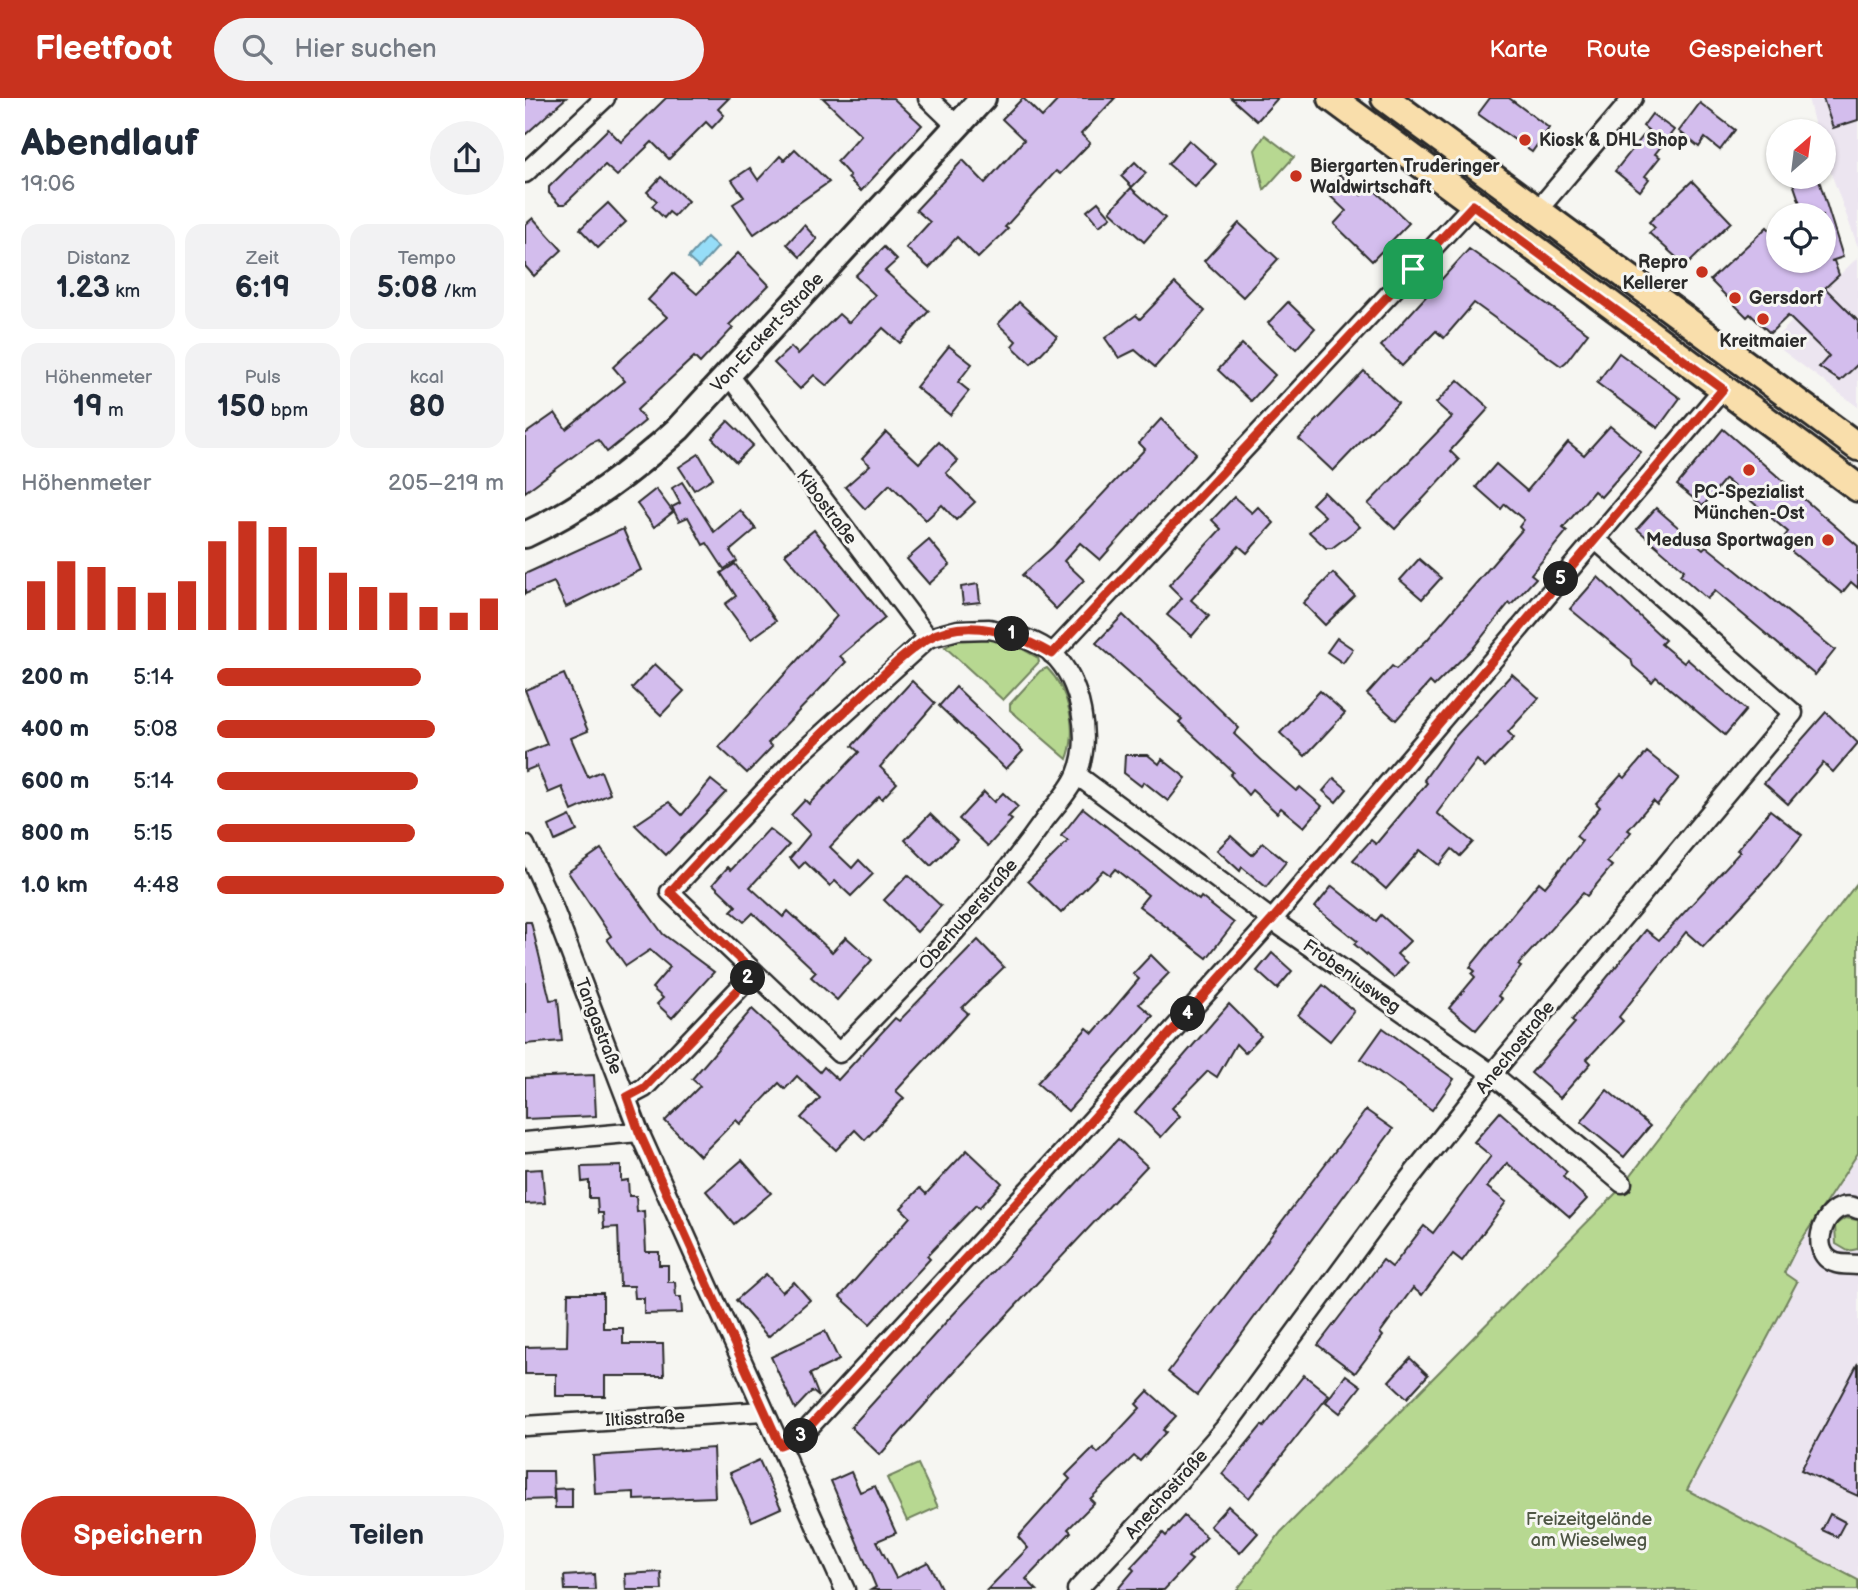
<!DOCTYPE html>
<html lang="de">
<meta charset="utf-8">
<style>
:root{--surface:#fff;--page:#f2f2f3;--text:#1f2937;--muted:#747a83;--accent:#c8321e}
body{margin:0;font-family:"Balsamiq Sans",sans-serif;background:var(--page);color:var(--text);height:100vh;display:flex;flex-direction:column;font-size:26px;white-space:nowrap}
*{box-sizing:border-box;margin:0}
p{font-size:23px;color:var(--muted)}
.icon{flex:none;width:38px;height:38px;fill:none;stroke:currentColor;stroke-width:2;stroke-linecap:round;stroke-linejoin:round}
.map{position:relative;flex:1;overflow:hidden}
.details{display:flex;flex-direction:column;background:var(--surface);width:525px}
.details>*{flex:none}
.needle{width:46px;rotate:28deg}
.controls{position:absolute;left:1241px;top:21px;display:grid;gap:14px}
.controls a{display:grid;place-items:center;width:70px;height:70px;border-radius:50%;background:var(--surface);box-shadow:0 2px 5px #0004;font-size:35px}
.pin{position:absolute;display:grid;place-items:center;width:60px;height:60px;color:#fff;margin:-30px;border-radius:14px;box-shadow:0 4px 10px #0006}
.km{position:absolute;width:35px;height:35px;margin:-18px;border-radius:50%;background:#222;color:#fff;font-size:19px;line-height:35px;text-align:center}
.round{display:grid;place-items:center;flex:none;width:74px;height:74px;border-radius:37px;background:var(--page)}
.headline{display:flex;align-items:center;justify-content:space-between;height:119px;padding:0 21px}
h1{font-size:38px;font-weight:700;line-height:52px}
.figures{display:grid;grid-template-columns:repeat(3,1fr);gap:10px;height:119px;padding:7px 21px}
.figures div{display:grid;align-content:center;border-radius:18px;background:var(--page);text-align:center}
.figures b{font-size:30px;font-weight:700}
.figures small{font-size:19px;font-weight:400}
.figures p{font-size:19px}
.chart{height:196px;padding:14px 21px}
.chart p{display:flex;justify-content:space-between}
.chart svg{width:100%;height:126px;margin-top:7px;stroke:var(--accent);stroke-width:6}
.action{display:flex;gap:14px;margin-top:auto;padding:14px 21px}
.action a{flex:1;height:80px;border-radius:42px;background:var(--accent);color:#fff;font-size:28px;font-weight:700;line-height:80px;text-align:center}
.action a+a{background:var(--page);color:var(--text)}
ul{padding:0 21px;list-style:none;font-size:23px}
li{display:grid;grid-template-columns:112px 84px 1fr;align-items:center;height:52px}
li i{height:18px;border-radius:9px;background:var(--accent)}
header{display:flex;align-items:center;gap:42px;box-sizing:border-box;height:98px;padding:0 35px;background:var(--accent);color:#fff}
header strong{font-size:33px}
nav{display:flex;gap:38px;margin-inline-start:auto;font-size:24px}
.search{width:490px;height:63px;background:var(--page);display:flex;align-items:center;gap:18px;box-sizing:border-box;padding:0 24px;border-radius:38px;color:var(--muted);font-size:26px}
main{display:flex;flex:1;min-height:0}
.map>svg:first-child{display:block}
</style>
<header>
<strong>Fleetfoot</strong>
<div class="search"><svg class="icon" aria-label="search" viewBox="0 0 24 24"><circle cx="10" cy="10" r="6"/><path d="M15 15l6 6"/></svg>Hier suchen</div>
<nav><a>Karte</a><a>Route</a><a>Gespeichert</a></nav>
</header>
<main>
<section class="details">
<div class="headline"><div><h1>Abendlauf</h1><p>19:06</p></div><a class="round"><svg class="icon" aria-label="share" viewBox="0 0 24 24"><path d="M12 15V3M7 8l5-5 5 5M5 13v7h14v-7"/></svg></a></div>
<div class="figures">
<div><p>Distanz</p><b>1.23<small> km</small></b></div>
<div><p>Zeit</p><b>6:19</b></div>
<div><p>Tempo</p><b>5:08<small> /km</small></b></div>
</div>
<div class="figures">
<div><p>Höhenmeter</p><b>19<small> m</small></b></div>
<div><p>Puls</p><b>150<small> bpm</small></b></div>
<div><p>kcal</p><b>80</b></div>
</div>
<div class="chart"><p><span>Höhenmeter</span>205–219 m</p>
<svg viewBox="0 0 160 44" preserveAspectRatio="none"><path d="M5 44V27M15 44V20M25 44V22M35 44V29M45 44V31M55 44V27M65 44V13M75 44V6M85 44V8M95 44V15M105 44V24M115 44V29M125 44V31M135 44V36M145 44V38M155 44V33"/></svg>
</div>
<ul>
<li><b>200 m</b>5:14<i style="width:71%"></i></li>
<li><b>400 m</b>5:08<i style="width:76%"></i></li>
<li><b>600 m</b>5:14<i style="width:70%"></i></li>
<li><b>800 m</b>5:15<i style="width:69%"></i></li>
<li><b>1.0 km</b>4:48<i style="width:100%"></i></li>
</ul>
<div class="action"><a>Speichern</a><a>Teilen</a></div>
</section>
<div class="map">
<svg width="1333" height="1492" viewBox="0 0 1333 1492">
<rect width="100%" height="100%" fill="#f6f6f2"/>
<filter id="ink" filterUnits="userSpaceOnUse"><feTurbulence type="fractalNoise" baseFrequency=".0143" numOctaves="2"/><feDisplacementMap in="SourceGraphic" scale="14" xChannelSelector="R" yChannelSelector="G"/><feConvolveMatrix kernelMatrix="1 2 1 2 8 2 1 2 1" color-interpolation-filters="sRGB"/></filter>
<g filter="url(#ink)">
<g fill="#ece5f0">
<polygon points="1283,0 1333,0 1333,149 1299,56 1298,33 1291,33"/>
<polygon points="1333,159 1333,309 1246,244"/>
<polygon points="1333,1055 1333,1482 1162,1393 1272,1184 1259,1175 1272,1149"/>
</g>
<g fill="#b7d891" stroke="#71825e" stroke-width="2">
<polygon points="740,37 769,59 739,92 730,52"/>
<polygon points="456,540 487,545 513,560 514,564 478,602 420,549 434,542"/>
<path d="M522 570C544 592 553 632 542 661L485 612V606L515 573Z"/>
<polygon points="1333,784 1333,1055 1272,1149 1259,1175 1272,1184 1162,1392 1333,1482 1333,1492 712,1492 756,1434 1095,1091"/>
<polygon points="1320,1120 1333,1122 1333,1151 1323,1153 1311,1146 1310,1127"/>
<polygon points="393,1366 413,1409 382,1423 362,1380"/>
</g>
<polygon fill="#96ddf8" stroke="#6b96a6" stroke-width="2" points="182,139 193,149 174,170 163,160"/>
<g fill="#d3bded" stroke="#2b2b2b" stroke-width="2">
<polygon points="0,0 41,0 0,37"/>
<polygon points="141,0 204,0 193,11 199,17 187,30 181,24 144,61 127,44 92,78 80,67 40,106 34,106 24,95 24,89 83,31 96,44"/>
<polygon points="298,0 368,0 397,27 336,93 323,80 325,78 312,63 336,37"/>
<polygon points="498,0 517,19 535,0 590,0 556,36 565,45 535,76 531,73 480,129 483,131 453,160 432,139 404,170 381,150 405,124 391,112 438,62 460,85 499,42 477,21"/>
<polygon points="706,0 753,0 732,23"/>
<polygon points="965,0 984,0 1024,30 1007,54 953,16"/>
<polygon points="1298,0 1333,0 1333,22 1308,30"/>
<polygon points="1175,5 1210,32 1195,52 1180,40 1174,49 1154,33"/>
<polygon points="1127,16 1149,32 1130,56 1135,59 1120,78 1124,81 1115,93 1090,73 1123,32 1118,28"/>
<polygon points="664,42 691,66 670,89 643,66"/>
<polygon points="270,51 304,84 229,136 208,106 219,99 207,82 225,70 233,82 255,58 259,62"/>
<polygon points="610,64 621,75 607,89 596,78"/>
<polygon points="815,77 836,97 845,88 884,125 847,163 809,126 821,113 800,93"/>
<polygon points="136,79 163,103 149,118 144,114 139,120 127,108 132,103 122,94"/>
<polygon points="1266,79 1293,79 1318,159 1306,163 1309,163 1314,177 1300,190 1333,223 1333,266 1315,283 1294,269 1304,258 1263,218 1245,235 1225,216 1222,219 1185,182 1242,129 1253,140 1253,163 1298,163 1298,117 1279,117"/>
<polygon points="1167,83 1206,124 1161,168 1124,135 1130,130 1124,124"/>
<polygon points="606,90 640,120 619,144 585,113"/>
<polygon points="573,104 586,119 574,128 562,113"/>
<polygon points="83,105 101,124 73,150 55,131"/>
<polygon points="8,120 37,152 9,178 0,168 0,127"/>
<polygon points="714,125 753,161 718,199 679,163"/>
<polygon points="279,127 292,141 275,159 262,146"/>
<polygon points="359,149 372,162 360,173 404,213 375,245 358,230 302,288 289,277 275,291 249,265 266,249 273,256 314,216 324,225 350,197 330,178"/>
<polygon points="944,151 1063,235 1041,264 1036,268 949,205 919,240 911,233 877,268 856,248"/>
<polygon points="213,155 244,187 204,227 208,230 175,265 169,259 112,312 120,323 82,354 73,342 66,345 0,394 0,336 30,315 41,331 100,283 88,269 142,219 123,202 148,175 172,196"/>
<polygon points="650,185 680,213 630,269 610,252 594,260 580,240 611,217 615,221"/>
<polygon points="494,204 532,239 506,266 487,248 491,243 473,226"/>
<polygon points="763,204 790,230 771,251 743,225"/>
<polygon points="717,246 750,277 726,303 693,272"/>
<polygon points="424,248 447,266 433,284 444,293 425,317 391,289"/>
<polygon points="1094,255 1155,300 1133,330 1072,285"/>
<polygon points="839,273 873,305 808,373 774,341"/>
<polygon points="933,282 964,310 925,353 934,362 870,431 843,406 927,319 911,305"/>
<polygon points="636,321 671,355 575,462 555,445 539,463 559,482 531,511 497,477 527,450 620,351 614,345"/>
<polygon points="203,323 228,347 211,364 187,340"/>
<polygon points="1085,328 1116,354 1076,399 1069,393 1038,430 1042,433 1006,476 1011,480 986,507 984,505 949,549 909,588 905,584 871,622 842,596 867,568 871,571 902,542 997,432 994,429 999,422 980,406 976,411 951,389 971,366 1002,393 1043,344 1059,357"/>
<polygon points="1198,331 1333,448 1333,490 1326,484 1317,495 1255,444 1263,434 1200,381 1178,408 1152,387"/>
<polygon points="361,334 394,365 414,344 433,363 421,375 450,404 431,422 417,407 401,422 365,386 340,411 320,389 345,367 337,360"/>
<polygon points="174,356 188,380 169,392 154,369"/>
<polygon points="157,384 189,434 215,412 231,431 205,453 212,463 199,471 182,445 178,447 163,419 154,423 147,409 155,405 147,390"/>
<polygon points="131,391 148,414 129,429 112,406"/>
<polygon points="799,394 835,429 807,450 801,450 784,434 800,418 787,406"/>
<polygon points="709,399 727,415 733,409 749,425 722,455 714,448 666,502 684,518 667,538 642,517 657,500 644,487 696,431 687,422"/>
<polygon points="1131,410 1178,451 1181,448 1310,552 1290,577 1190,493 1182,501 1155,477 1159,472 1112,431"/>
<polygon points="98,431 116,472 41,509 29,484 0,496 0,476"/>
<polygon points="289,432 360,520 315,558 321,564 243,645 247,649 222,675 194,649 312,518 260,456"/>
<polygon points="404,442 425,467 404,486 382,461"/>
<polygon points="894,461 916,480 897,501 875,482"/>
<polygon points="210,466 251,523 226,541 200,506 211,498 196,475"/>
<polygon points="808,475 830,498 800,527 778,505"/>
<polygon points="1073,479 1140,542 1136,546 1159,565 1162,561 1221,612 1200,637 1131,579 1127,584 1108,568 1106,561 1045,511"/>
<polygon points="453,486 455,504 438,506 436,489"/>
<polygon points="598,517 714,630 709,636 747,672 771,693 775,689 797,708 779,729 756,710 752,715 727,692 723,697 705,677 708,674 654,624 657,621 571,545"/>
<polygon points="812,540 828,551 818,565 802,554"/>
<polygon points="130,566 159,593 136,617 107,590"/>
<polygon points="39,576 63,633 46,640 63,679 76,673 85,696 47,713 37,689 23,695 12,668 0,673 0,655 22,646 0,592"/>
<polygon points="987,576 1014,600 983,634 989,640 960,670 952,662 912,715 948,744 935,758 927,751 914,767 895,752 861,791 828,762 846,742 851,746 902,685 899,682 928,641"/>
<polygon points="387,583 410,605 355,669 372,685 357,701 354,698 305,749 327,770 334,762 348,776 326,798 310,783 305,788 280,764 274,770 265,760 285,736 266,717 280,702 284,706 334,654 327,648"/>
<polygon points="431,589 498,653 481,671 414,608"/>
<polygon points="795,593 820,615 780,658 755,635"/>
<polygon points="1301,614 1333,645 1308,674 1298,665 1263,706 1239,685"/>
<polygon points="1122,654 1154,680 1132,707 1128,703 1103,732 1106,734 1082,764 1087,768 1062,798 1058,795 993,867 996,869 973,898 977,901 951,932 924,910 950,879 947,876 950,873 945,869 1014,784 1020,789 1045,759 1057,743 1051,738 1075,709 1071,705 1096,677 1100,680"/>
<polygon points="600,657 623,657 634,666 637,661 661,680 643,703 619,684 616,688 599,675"/>
<polygon points="809,680 822,691 811,704 798,693"/>
<polygon points="186,682 201,694 141,757 110,727 144,704 157,717"/>
<polygon points="459,694 469,704 478,695 493,709 483,719 487,722 463,748 434,721"/>
<polygon points="558,710 674,802 676,799 709,825 682,860 614,808 623,797 590,771 585,777 578,772 536,815 503,783 543,743 536,738"/>
<polygon points="1245,712 1277,737 1244,778 1178,849 1161,834 1094,919 1098,923 1062,961 1066,965 1035,1000 1006,975 1050,925 1047,922 1121,832 1134,842 1215,754 1212,752"/>
<polygon points="405,716 432,742 406,768 380,742"/>
<polygon points="45,718 52,733 30,743 24,728"/>
<polygon points="244,731 264,747 225,789 258,819 263,813 307,854 321,839 347,862 312,902 286,879 291,874 228,815 219,824 206,813 211,808 188,786 203,769 206,772"/>
<polygon points="706,738 727,757 738,745 761,764 741,789 717,769 715,773 692,752"/>
<polygon points="76,751 138,836 189,874 147,920 132,906 138,900 127,890 145,869 125,852 101,868 82,841 86,838 43,774"/>
<polygon points="383,777 416,808 392,834 359,802"/>
<polygon points="807,788 851,823 856,817 885,843 872,856 882,865 869,880 829,846 832,843 790,809"/>
<polygon points="0,824 6,824 25,902 33,901 37,943 0,946"/>
<polygon points="453,842 479,869 437,910 443,915 371,993 379,1000 340,1042 330,1032 311,1052 276,1020 295,1000 272,978 260,991 254,985 215,1026 211,1022 175,1058 140,1023 175,988 167,981 227,911 295,974 299,969 313,982 370,920 374,923"/>
<polygon points="747,855 767,873 752,891 732,873"/>
<polygon points="626,857 644,875 614,906 628,918 543,1013 512,985 562,930 568,935 614,881 608,876"/>
<polygon points="798,887 829,913 805,943 773,917"/>
<polygon points="704,906 736,938 720,955 711,946 692,979 683,973 647,1010 655,1018 636,1039 610,1014"/>
<polygon points="858,930 929,981 907,1012 836,961"/>
<polygon points="69,977 71,1018 0,1021 0,980"/>
<polygon points="1082,992 1125,1028 1099,1059 1056,1024"/>
<polygon points="841,1012 868,1031 672,1297 643,1274"/>
<polygon points="975,1014 1042,1074 1038,1079 1062,1101 1045,1119 982,1065 962,1089 981,1104 937,1163 928,1156 897,1197 888,1190 855,1235 858,1238 830,1275 793,1247 858,1162 867,1169 899,1128 908,1135 966,1058 949,1044"/>
<polygon points="593,1041 622,1068 436,1266 355,1357 326,1329 422,1223"/>
<polygon points="442,1052 477,1085 454,1110 451,1107 402,1158 405,1161 345,1226 315,1199 385,1119 376,1110 395,1090 401,1096"/>
<polygon points="217,1062 246,1095 209,1126 181,1093"/>
<polygon points="96,1068 96,1083 103,1082 104,1098 111,1098 112,1114 119,1113 121,1154 134,1154 134,1167 143,1167 143,1184 150,1184 151,1199 156,1199 157,1215 119,1216 119,1200 110,1200 109,1188 95,1188 93,1129 79,1130 78,1115 73,1115 72,1100 64,1100 64,1083 57,1084 56,1069"/>
<polygon points="17,1071 20,1105 0,1106 0,1072"/>
<polygon points="241,1176 257,1194 269,1184 285,1202 243,1239 211,1202"/>
<polygon points="43,1195 78,1195 78,1230 98,1230 98,1246 138,1246 139,1278 80,1278 80,1298 31,1298 31,1276 0,1276 0,1249 42,1248"/>
<polygon points="300,1233 314,1262 285,1276 294,1299 287,1293 270,1311 246,1259"/>
<polygon points="885,1260 903,1277 882,1300 864,1283"/>
<polygon points="1333,1265 1333,1398 1276,1372"/>
<polygon points="779,1277 804,1297 724,1400 697,1376 737,1327 739,1329"/>
<polygon points="821,1277 836,1288 815,1315 801,1304"/>
<polygon points="623,1293 651,1318 638,1332 641,1334 615,1363 609,1358 565,1401 569,1405 543,1431 546,1434 501,1481 512,1492 462,1492 503,1450 493,1439 545,1381 541,1377 568,1350 573,1355 615,1310 611,1306"/>
<polygon points="188,1350 190,1399 109,1402 109,1394 70,1396 68,1358"/>
<polygon points="234,1362 256,1410 227,1423 205,1375"/>
<polygon points="0,1373 28,1373 29,1401 0,1402"/>
<polygon points="326,1374 335,1394 350,1388 371,1435 352,1443 371,1480 403,1464 417,1492 346,1492 351,1489 306,1383"/>
<polygon points="47,1390 47,1410 30,1410 29,1391"/>
<polygon points="703,1408 733,1435 715,1455 685,1428"/>
<polygon points="1305,1416 1320,1424 1312,1439 1297,1432"/>
<polygon points="659,1418 682,1439 663,1459 667,1462 639,1492 592,1492 609,1472 606,1469 638,1435 641,1438"/>
<polygon points="136,1474 137,1492 101,1492 100,1476"/>
<polygon points="69,1476 70,1492 40,1492 39,1478"/>
</g>
<g fill="none" stroke-linecap="round" stroke-linejoin="round">
<defs>
<g id="street">
<polyline points="403,0 432,28"/>
<polyline points="0,75 80,0"/>
<polyline points="1012,113 1108,0"/>
<polyline points="203,276 403,540"/>
<path d="M464 531C485 536 511 541 528 556 556 583 567 640 552 676 545 693 529 709 518 724 459 808 386 881 314 955L145 794 273 658 403 540 433 532Z"/>
<polyline points="527,556 948,107"/>
<polyline points="552,677 747,822 967,976 1097,1085"/>
<polyline points="0,747 26,804 114,1034 320,1492"/>
<polyline points="102,999 119,990 229,875"/>
<polyline points="0,1044 114,1034"/>
<path d="M1333 1111C1303 1095 1278 1155 1311 1165 1317 1167 1326 1166 1333 1167"/>
<polyline points="0,1328 239,1313"/>
<polyline points="255,1347 275,1339 520,1074 747,822 1198,291"/>
<polyline points="552,1492 646,1392 700,1330 876,1091 967,976 1268,615 1070,441"/>
</g>
<path id="secondary" d="M0 437C58 410 106 374 153 331L458 0"/>
<g id="primary">
<polyline points="807,0 1333,390"/>
<polyline points="860,0 1333,349"/>
</g>
</defs>
<use href="#street" stroke="#2b2b2b" stroke-width="23"/>
<use href="#secondary" stroke="#2b2b2b" stroke-width="30"/>
<use href="#primary" stroke="#2b2b2b" stroke-width="32"/>
<use href="#street" stroke="#f6f6f2" stroke-width="18"/>
<use href="#secondary" stroke="#f6f6f2" stroke-width="24"/>
<use href="#primary" stroke="#f9deab" stroke-width="26"/>
</g>
</g>
<g fill="none" stroke-linecap="round" stroke-linejoin="round" filter="url(#ink)">
<defs>
<path id="route" d="M948 107 1198 291 747 822 520 1074 275 1339 255 1347 114 1034 102 999 119 990 229 875 145 794C205 729 265 665 330 604 352 584 376 557 402 541 442 517 492 536 527 556Z"/>
</defs>
<use href="#route" stroke="#fff" stroke-width="14"/>
<use href="#route" stroke="#c8321e" stroke-width="9"/>
</g>
<g fill="#c8321e" stroke="#f6f6f2" stroke-width="2.5">
<circle cx="1000" cy="42" r="7"/>
<circle cx="771" cy="78" r="7"/>
<circle cx="1177" cy="174" r="7"/>
<circle cx="1210" cy="200" r="7"/>
<circle cx="1238" cy="221" r="7"/>
<circle cx="1224" cy="372" r="7"/>
<circle cx="1303" cy="442" r="7"/>
</g>
<g text-anchor="middle" stroke-width="6" stroke-linejoin="round" paint-order="stroke">
<g font-size="18" font-weight="bold" fill="#2b2b2b" stroke="#f6f6f2" text-anchor="start">
<text x="1014" y="48">Kiosk &amp; DHL Shop</text>
<text x="785" y="74">Biergarten Truderinger<tspan x="785" dy="21">Waldwirtschaft</tspan></text>
<text x="1163" y="170" text-anchor="end">Repro<tspan x="1163" dy="21">Kellerer</tspan></text>
<text x="1224" y="206">Gersdorf</text>
<text x="1238" y="249" text-anchor="middle">Kreitmaier</text>
<text x="1224" y="400" text-anchor="middle">PC-Spezialist<tspan x="1224" dy="21">München-Ost</tspan></text>
<text x="1289" y="448" text-anchor="end">Medusa Sportwagen</text>
</g>
<g font-size="18" fill="#2b2b2b" stroke="#f6f6f2">
<text transform="translate(242 234) rotate(-47)" y="6">Von-Erckert-Straße</text>
<text transform="translate(302 409) rotate(53)" y="6">Kibostraße</text>
<text transform="translate(443 816) rotate(-49)" y="6">Oberhuberstraße</text>
<text transform="translate(827 878) rotate(35)" y="6">Frobeniusweg</text>
<text transform="translate(74 928) rotate(69)" y="6">Tangastraße</text>
<text transform="translate(990 949) rotate(-51)" y="6">Anechostraße</text>
<text transform="translate(120 1320) rotate(-3)" y="6">Iltisstraße</text>
<text transform="translate(641 1396) rotate(-48)" y="6">Anechostraße</text>
</g>
<g font-size="18" fill="#4e5644" stroke="#f6f6f2">
<text x="1064" y="1427">Freizeitgelände<tspan x="1064" dy="21">am Wieselweg</tspan></text>
</g>
</g>
</svg>
<div class="controls">
<a><svg class="needle" viewBox="-14 -14 28 28"><path d="M0-13l5 13h-10z" fill="#e53935"/><path d="M0 13l5-13h-10z" fill="#747a83"/></svg></a>
<a><svg class="icon" aria-label="locate" viewBox="0 0 24 24"><circle cx="12" cy="12" r="6"/><path d="M12 2v4M12 18v4M2 12h4M18 12h4"/></svg></a>
</div>
<div class="pin" style="left:888px;top:171px;background:#1e9e55"><svg class="icon" aria-label="arrive" viewBox="0 0 24 24"><path d="M6 21V4h12l-3 4 3 4H6"/></svg></div>
<b class="km" style="left:487px;top:536px">1</b>
<b class="km" style="left:223px;top:880px">2</b>
<b class="km" style="left:276px;top:1338px">3</b>
<b class="km" style="left:663px;top:916px">4</b>
<b class="km" style="left:1036px;top:481px">5</b>
</div>
</main>
